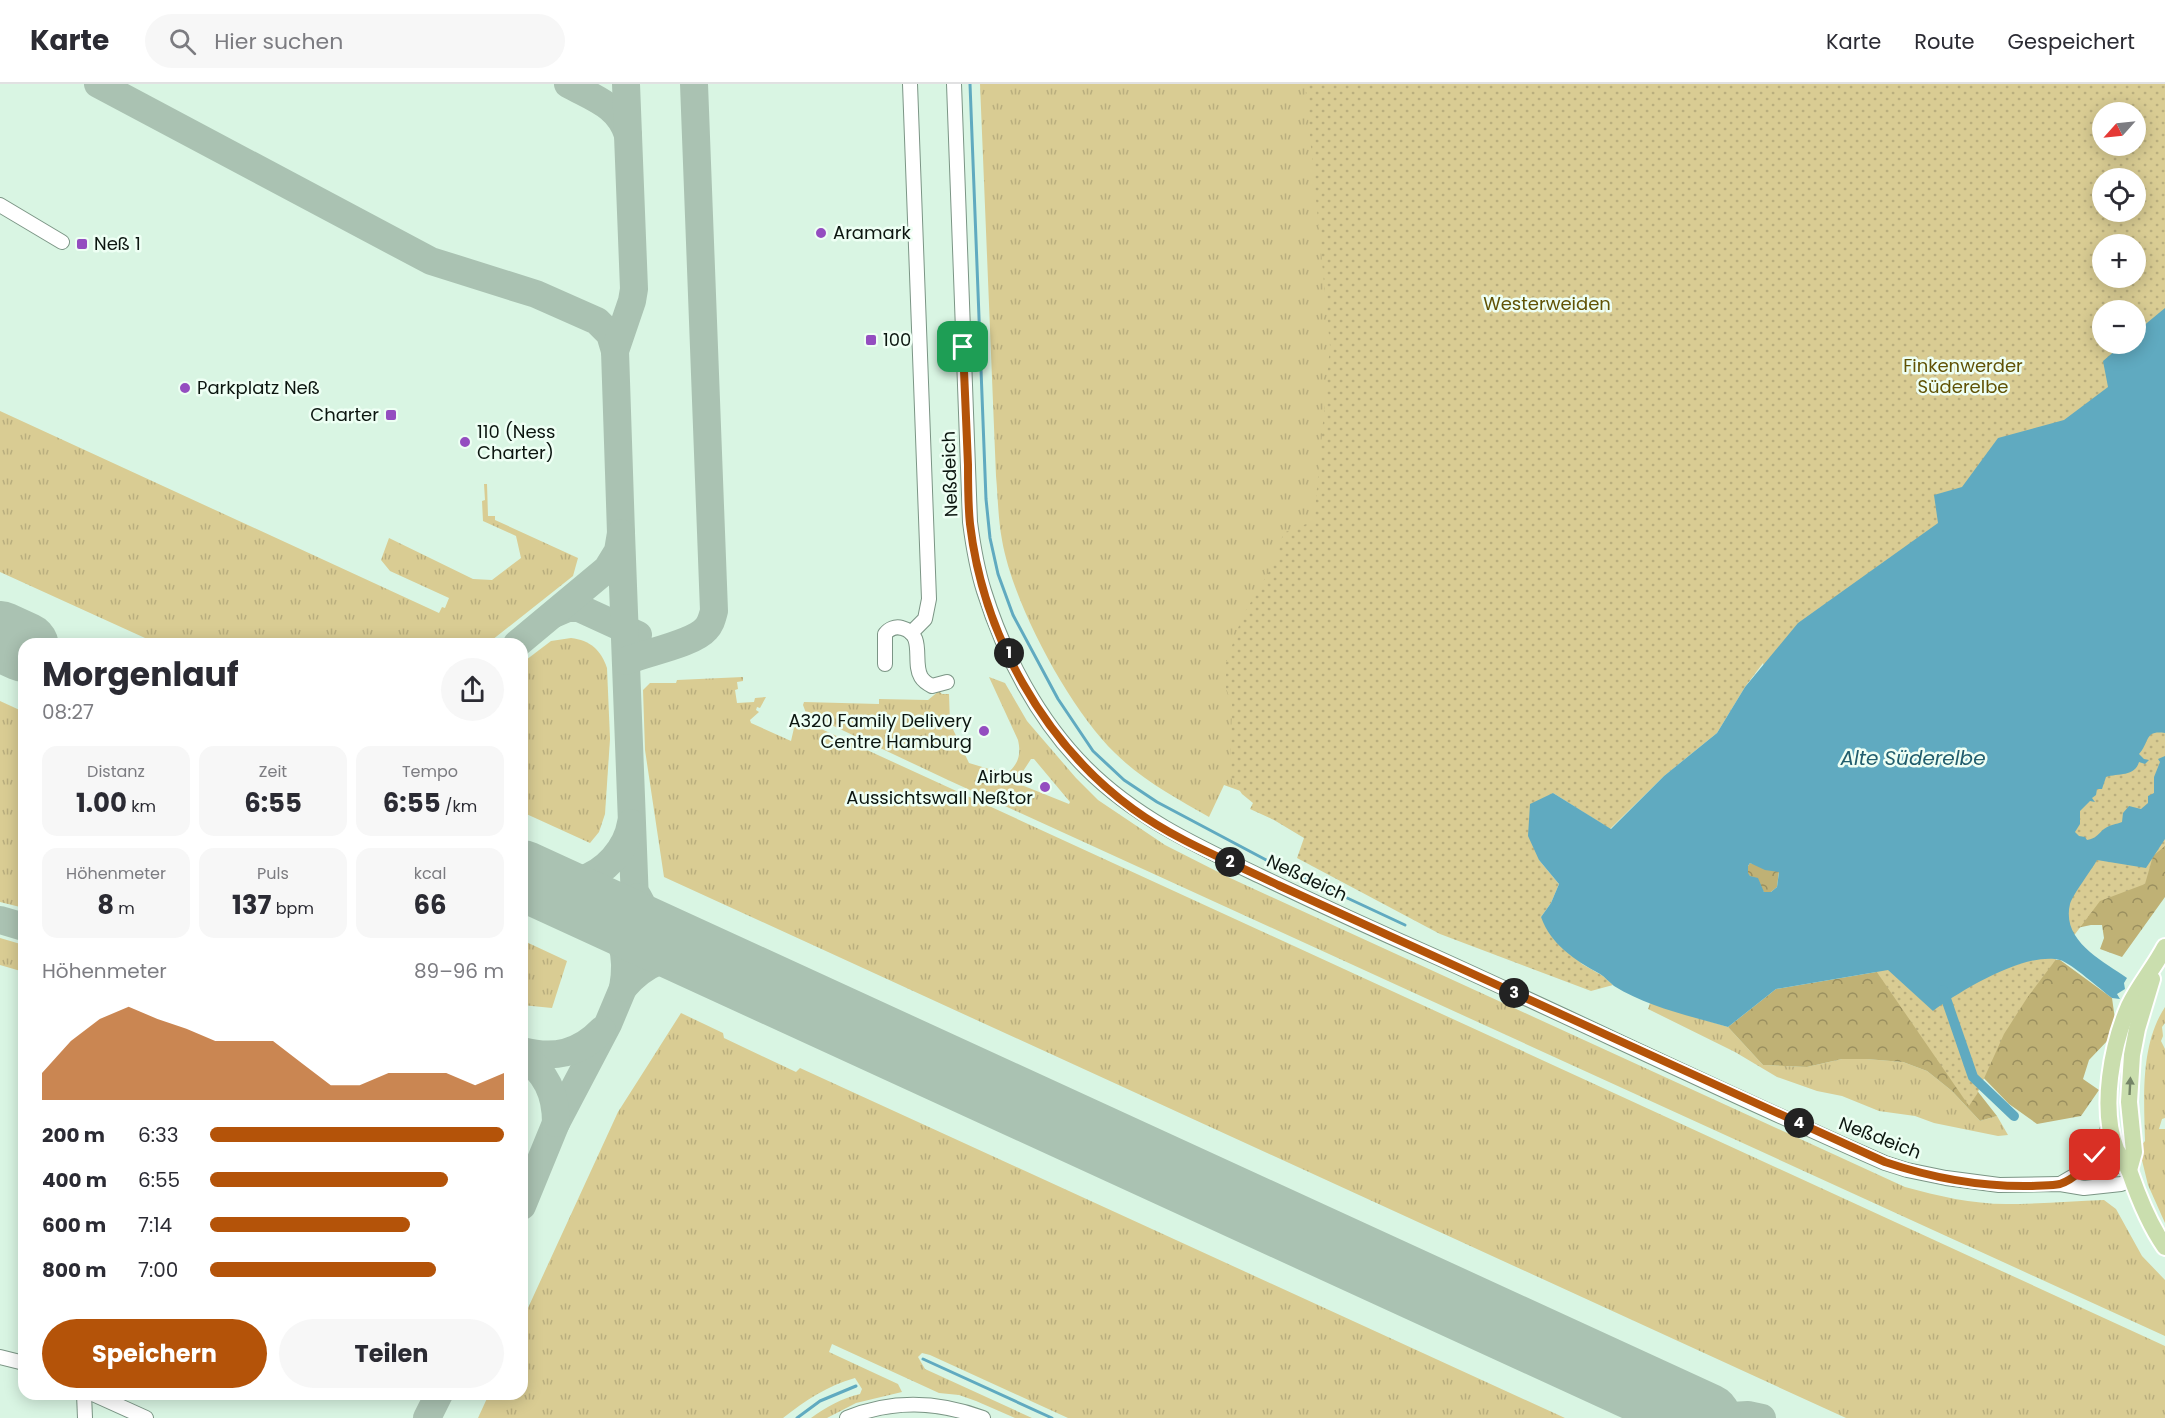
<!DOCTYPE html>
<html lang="de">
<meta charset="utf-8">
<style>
:root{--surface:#fff;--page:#f7f7f7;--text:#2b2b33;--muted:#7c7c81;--line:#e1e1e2;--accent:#b45309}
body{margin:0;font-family:Poppins,sans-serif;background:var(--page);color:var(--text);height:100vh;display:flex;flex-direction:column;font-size:22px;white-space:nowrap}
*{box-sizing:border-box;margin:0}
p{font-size:20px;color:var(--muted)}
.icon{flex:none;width:33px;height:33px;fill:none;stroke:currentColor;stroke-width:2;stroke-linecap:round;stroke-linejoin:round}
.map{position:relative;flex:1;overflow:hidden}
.side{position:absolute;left:18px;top:554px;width:510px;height:762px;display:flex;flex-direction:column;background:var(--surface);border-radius:18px;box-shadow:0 3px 15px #0003}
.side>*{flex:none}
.needle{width:39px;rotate:243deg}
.fabs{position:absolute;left:2092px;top:18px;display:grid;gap:12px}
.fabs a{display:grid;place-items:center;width:54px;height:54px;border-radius:50%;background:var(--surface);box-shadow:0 3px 15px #0003;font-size:30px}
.pin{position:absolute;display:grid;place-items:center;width:51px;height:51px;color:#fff;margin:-26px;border-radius:12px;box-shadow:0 3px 9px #0006}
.km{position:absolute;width:30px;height:30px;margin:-15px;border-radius:50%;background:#222;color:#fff;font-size:16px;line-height:30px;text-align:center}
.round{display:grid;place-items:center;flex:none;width:63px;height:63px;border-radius:32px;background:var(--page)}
.headline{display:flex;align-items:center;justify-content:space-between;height:102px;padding:0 24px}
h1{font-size:33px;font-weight:700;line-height:45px}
.figures{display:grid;grid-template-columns:repeat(3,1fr);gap:9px;height:102px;padding:6px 24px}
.figures div{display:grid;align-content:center;border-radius:15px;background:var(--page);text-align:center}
.figures b{font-size:26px;font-weight:700}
.figures small{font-size:16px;font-weight:400}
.figures p{font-size:16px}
.chart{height:168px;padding:12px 24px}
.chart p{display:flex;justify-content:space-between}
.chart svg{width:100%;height:108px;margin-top:6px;fill:var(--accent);opacity:.7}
.primary-button{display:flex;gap:12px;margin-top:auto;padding:12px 24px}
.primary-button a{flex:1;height:69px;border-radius:36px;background:var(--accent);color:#fff;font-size:24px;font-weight:700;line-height:69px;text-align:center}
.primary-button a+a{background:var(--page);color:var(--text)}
ul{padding:0 24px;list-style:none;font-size:20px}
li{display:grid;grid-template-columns:96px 72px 1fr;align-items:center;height:45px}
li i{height:15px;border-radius:8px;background:var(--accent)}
header{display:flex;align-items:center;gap:36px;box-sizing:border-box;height:84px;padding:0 30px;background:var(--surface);border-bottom:2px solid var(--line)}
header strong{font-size:28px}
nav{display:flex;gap:33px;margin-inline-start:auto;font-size:21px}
.search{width:420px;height:54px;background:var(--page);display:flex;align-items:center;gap:15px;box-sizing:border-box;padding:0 21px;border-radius:33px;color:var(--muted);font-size:22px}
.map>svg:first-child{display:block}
</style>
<header>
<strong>Karte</strong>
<div class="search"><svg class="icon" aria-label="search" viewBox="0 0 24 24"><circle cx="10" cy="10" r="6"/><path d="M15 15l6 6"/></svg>Hier suchen</div>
<nav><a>Karte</a><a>Route</a><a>Gespeichert</a></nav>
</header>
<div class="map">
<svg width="2165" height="1334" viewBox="0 0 2165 1334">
<defs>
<pattern id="grass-tufts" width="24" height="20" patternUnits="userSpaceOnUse" patternTransform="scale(1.5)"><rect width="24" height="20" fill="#d9cc93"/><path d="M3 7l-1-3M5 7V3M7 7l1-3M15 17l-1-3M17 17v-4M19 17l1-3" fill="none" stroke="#b9ae7e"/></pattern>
<pattern id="forest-crowns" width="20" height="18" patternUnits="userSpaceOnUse" patternTransform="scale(1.5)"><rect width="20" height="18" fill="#bfb175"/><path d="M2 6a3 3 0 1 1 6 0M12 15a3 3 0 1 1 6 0" fill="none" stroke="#9a8f5f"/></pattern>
<pattern id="park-dots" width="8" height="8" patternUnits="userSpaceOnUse" patternTransform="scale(1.5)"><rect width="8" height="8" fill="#d9cc93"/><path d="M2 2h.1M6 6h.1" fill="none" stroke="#b9ae7e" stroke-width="1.8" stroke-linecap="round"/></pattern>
</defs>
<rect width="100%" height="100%" fill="#d9f5e3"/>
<g fill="url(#grass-tufts)" fill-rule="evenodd">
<path d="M980 0H2142L2036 70 2136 62 2165 0 2136 226H2103V260L1246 709 1224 701 1209 733C1176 714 1142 696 1115 669 1069 624 1013 520 1002 456 998 435 998 413 996 392ZM2103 94H2136V128H2103ZM2103 160H2136V194H2103Z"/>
<polygon points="0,327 439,529 442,523 445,524 449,514 390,487 381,476 389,454 473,495 492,496 521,474 516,452 483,437 482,417 485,416 484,400 487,400 488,432 495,432 495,436 578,474 573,492 487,560 156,559 0,488"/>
<path d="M571 554C590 556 601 566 607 584L610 655 605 730 599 748 590 759 522 728V579L551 557Z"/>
<polygon points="743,593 743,597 737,598 738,605 735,606 737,619 754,618 755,614 766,613 760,624 757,623 756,626 759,628 750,636 751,639 791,657 794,644 802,638 806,638 2165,1262 2165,1334 1846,1334 664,793 645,666 643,606 650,599 676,599 677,596"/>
<path d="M989 593 1005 599 1027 637 1076 694 1098 716 1165 761 1228 793 1905 1103C1938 1112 1972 1120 2006 1120 2039 1120 2072 1117 2104 1116L2116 1125 2142 1172 2165 1196V1252L948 696 806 629 803 621 804 618 879 620V615L928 616 939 607 942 610H949L950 639 969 679 989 685H995L994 690 1069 720 1070 718 1034 675H1031L1018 695 1000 688 1010 687C1019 678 1021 669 1018 656Z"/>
<polygon points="0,617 24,628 24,824 0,818"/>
<polygon points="0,854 24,861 24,888 0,881"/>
<polygon points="522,856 567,877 552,924 522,921"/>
<polygon points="1650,919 1728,943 1763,981 1807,983 1842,975 1866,975 1903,978 1927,987 1952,1007 1980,1037 1997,1032 2008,1051 1998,1052 1934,1039 1915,1032 1879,1027 1842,1012 1817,1007 1777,993 1735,968 1648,925"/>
<path d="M2165 923V939L2162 943 2163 952 2161 957 2165 965V1034L2162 1035 2159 1045H2165V1139L2148 1101 2139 1064 2145 1057C2144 1014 2140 961 2165 923Z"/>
<path d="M681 929 723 949 724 954 796 988 800 984 1565 1334H1068L930 1271 922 1269 918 1273 925 1285 1032 1334H1015L976 1317 959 1311 939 1309 832 1260 829 1268 898 1300 902 1308 856 1319 827 1334H811C826 1323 842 1314 860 1310L862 1305 855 1294C827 1302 806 1316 783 1334H478L489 1310H522V1237L618 1028Z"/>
</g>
<g fill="url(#forest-crowns)">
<polygon points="2165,755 2165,813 2122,873 2100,865 2104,854 2102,841 2091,841 2072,845 2089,790"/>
<polygon points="1750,779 1779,787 1777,803 1771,808 1764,808 1747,789 1748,782"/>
<polygon points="2039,876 2060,876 2112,914 2116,942 2110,954 2089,976 2083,995 2099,1006 2081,1032 2037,1040 2009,1020 1976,986"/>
<polygon points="1888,886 1957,981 1997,1032 1980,1037 1952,1007 1927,987 1903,978 1866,975 1842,975 1807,983 1763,981 1728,943 1776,905"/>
</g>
<path fill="url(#park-dots)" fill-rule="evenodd" d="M1305 0H2165V762L2153 772 2145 800 2100 817 2027 914 2004 950 1977 1010 1969 1022 1817 801 1763 579 1745 603 1717 649 1664 692 1610 745 1553 709 1539 776 1559 800 1551 819 1541 833 1582 880 1603 892 1613 901 1591 907 1440 850 1297 774 1304 754 1274 736 1250 725 1253 719 1242 710 1230 692 1232 621 1226 604V579L1242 533 1277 474 1283 449 1314 437 1330 262ZM2103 28H2136V62H2103ZM2103 94H2136V128H2103ZM2103 160H2136V194H2103ZM2103 226H2136V260H2103Z"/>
<path fill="#60aac0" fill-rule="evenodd" d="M2165 224V649C2144 646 2150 658 2139 670L2144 675 2149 676 2145 680 2139 678C2135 693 2118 689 2106 693L2102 705H2097L2096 711 2092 714 2095 718 2090 717 2080 727V740L2075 748 2079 752 2085 753 2087 756C2097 754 2097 751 2104 745 2109 741 2117 740 2122 738L2123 729 2129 722 2141 725 2148 719V712L2154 709V693L2160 678 2158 675 2165 672V755L2146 784 2097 776C2091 787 2073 810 2070 820 2061 857 2103 877 2127 894L2124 899 2125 905 2117 910 2120 915 2112 914C2101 906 2071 879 2060 876 2026 867 1960 907 1933 927L1888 886 1776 905 1728 943C1690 932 1648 923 1614 902 1609 898 1605 893 1600 890 1575 876 1551 861 1541 833L1551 819 1559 800 1539 776 1528 752 1530 720 1553 709 1611 745 1664 692 1717 649 1745 603 1798 539 1938 439 1934 411 1962 403 1998 354 2064 336 2108 303 2103 277 2123 260H2136V248ZM1750 779 1765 786 1779 788 1777 803 1771 808H1764L1758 794 1750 792 1748 789V782Z"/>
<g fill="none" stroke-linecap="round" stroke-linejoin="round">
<g stroke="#60aac0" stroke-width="3">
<polyline points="970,0 986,415 990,454 998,490 1013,531 1058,615 1093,667 1124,696 1157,718 1270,778"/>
<polyline points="1298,791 1405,841"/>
<polyline points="923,1275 1052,1334"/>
<polyline points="797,1334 820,1317 856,1302"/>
</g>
<polyline stroke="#60aac0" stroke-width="10" points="1943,906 1973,993 2014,1032"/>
<g stroke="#aac2b2" stroke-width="28">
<polyline points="98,0 431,177 536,210 597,237 610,250 615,267"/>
<path d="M568 0C593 14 619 21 628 51"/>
<polyline points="621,449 615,267 632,217 634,205 626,0"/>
<polyline points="554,530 568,524 579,524 638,551"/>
<polyline points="517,560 607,485 618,467 621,449 637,871 608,940 556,1039 522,1122"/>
<path d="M626 577C647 568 693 560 706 545 711 540 712 534 714 527L694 0"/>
<path d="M542 800C554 799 567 799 580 796 605 789 627 765 631 739"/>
<polyline points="638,813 654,843 670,859"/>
<path d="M595 825C623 846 629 871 623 904 643 880 672 866 703 874"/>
<polyline points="0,836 24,843"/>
<path d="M522 967C554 975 579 970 602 946"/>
<path d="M522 971C546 989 556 1009 556 1039"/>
<polyline points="1632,1300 1654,1319 1663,1334"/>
<polyline points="1679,1322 1714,1333 1748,1331 1762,1334"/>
<polyline points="427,1334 439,1310"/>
</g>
<g stroke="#aac2b2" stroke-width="70">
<polyline points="0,552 24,563"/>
<polyline points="522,791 1706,1334"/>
</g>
<defs>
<g id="minor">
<polyline points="910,0 929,515 925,535 911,549"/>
<path d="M954 0 970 438C973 461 977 485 984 507 1004 571 1038 636 1086 684 1136 734 1197 762 1260 792 1318 820 1377 847 1436 873 1586 941 1734 1013 1885 1079L1907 1086 1946 1094 1999 1101 2060 1100 2084 1104 2121 1100 2132 1096"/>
<polyline points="0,121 62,158"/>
<path d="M885 580V550C889 545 895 542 902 544 926 550 912 578 921 593 924 598 928 600 932 602L947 598"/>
<polyline points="2081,1087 2104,1058 2109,1040"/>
<path d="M2060 1100C2080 1088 2106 1072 2129 1086"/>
<polyline points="0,1273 24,1279"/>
<polyline points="84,1310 85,1334"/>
<polyline points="93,1310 146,1334"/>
<path d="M847 1334C893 1315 937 1317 983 1334"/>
</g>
<g id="major">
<path d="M2165 863C2154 884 2139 901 2129 922 2112 961 2100 1024 2116 1065 2120 1073 2127 1080 2130 1089 2139 1115 2149 1140 2165 1163"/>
<polyline points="2129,1086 2134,1068 2129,1018 2132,971 2137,945 2152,895"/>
</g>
</defs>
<use href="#minor" stroke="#7b9585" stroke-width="16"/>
<use href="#major" stroke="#fff" stroke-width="20"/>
<use href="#minor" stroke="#fff" stroke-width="14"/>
<use href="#major" stroke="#cadeae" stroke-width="16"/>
</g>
<defs><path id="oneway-solid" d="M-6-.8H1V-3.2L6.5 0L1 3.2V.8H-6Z" transform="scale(1.5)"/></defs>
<use fill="#748467" href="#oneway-solid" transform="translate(2130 1002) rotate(-87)"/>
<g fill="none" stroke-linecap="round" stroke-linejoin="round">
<defs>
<path id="route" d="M963 263C965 302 966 342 968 381 968 401 968 421 970 440 983 550 1043 659 1133 725 1177 757 1229 777 1278 801L1885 1078C1932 1094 1982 1103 2032 1102 2040 1101 2051 1102 2060 1100 2075 1095 2086 1082 2095 1071"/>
</defs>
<use href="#route" stroke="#fff" stroke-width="12"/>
<use href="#route" stroke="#b45309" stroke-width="8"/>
</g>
<g fill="#944dc0" stroke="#eefff4" stroke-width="2">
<circle cx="821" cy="149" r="6"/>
<rect x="76" y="154" width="12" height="12" rx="3"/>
<rect x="865" y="250" width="12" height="12" rx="3"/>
<circle cx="185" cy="304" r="6"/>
<rect x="385" y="325" width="12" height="12" rx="3"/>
<circle cx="465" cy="358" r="6"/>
<circle cx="984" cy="647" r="6"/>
<circle cx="1045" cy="703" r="6"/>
</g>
<g text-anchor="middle" stroke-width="5" stroke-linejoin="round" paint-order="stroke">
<g font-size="18" fill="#0c1610" stroke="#eefff4" text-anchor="start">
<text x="833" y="155">Aramark</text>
<text x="94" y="166">Neß 1</text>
<text x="883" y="262">100</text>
<text x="197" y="310">Parkplatz Neß</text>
<text x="379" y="337" text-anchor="end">Charter</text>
<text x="477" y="354">110 (Ness<tspan x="477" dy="21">Charter)</tspan></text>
<text x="972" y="643" text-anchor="end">A320 Family Delivery<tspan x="972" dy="21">Centre Hamburg</tspan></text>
<text x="1033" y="699" text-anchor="end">Airbus<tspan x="1033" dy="21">Aussichtswall Neßtor</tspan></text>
</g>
<g font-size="18" fill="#605205" stroke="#eefff4">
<text x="1547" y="226">Westerweiden</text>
<text x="1963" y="288">Finkenwerder<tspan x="1963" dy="21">Süderelbe</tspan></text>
</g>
<g font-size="18" fill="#0c1610" stroke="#eefff4">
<text transform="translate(950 390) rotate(-92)" y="6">Neßdeich</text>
<text transform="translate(1307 794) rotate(25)" y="6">Neßdeich</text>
<text transform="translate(1880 1054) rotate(21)" y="6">Neßdeich</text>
</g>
<g font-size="20" font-style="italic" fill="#215d6d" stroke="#eefff4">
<text x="1913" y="681">Alte Süderelbe</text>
</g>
</g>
</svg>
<div class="fabs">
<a><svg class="needle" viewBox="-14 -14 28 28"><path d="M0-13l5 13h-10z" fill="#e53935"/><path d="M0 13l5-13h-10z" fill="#7c7c81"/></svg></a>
<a><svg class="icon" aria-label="locate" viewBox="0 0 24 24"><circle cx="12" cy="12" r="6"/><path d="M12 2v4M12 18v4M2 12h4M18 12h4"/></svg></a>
<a>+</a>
<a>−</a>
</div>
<div class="pin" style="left:963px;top:263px;background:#1e9e55"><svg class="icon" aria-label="arrive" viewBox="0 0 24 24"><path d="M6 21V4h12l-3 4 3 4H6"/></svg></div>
<div class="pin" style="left:2095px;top:1071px;background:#d93025"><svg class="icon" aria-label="check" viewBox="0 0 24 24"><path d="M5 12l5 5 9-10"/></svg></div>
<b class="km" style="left:1009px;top:569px">1</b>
<b class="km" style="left:1230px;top:778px">2</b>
<b class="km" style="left:1514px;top:909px">3</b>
<b class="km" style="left:1799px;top:1039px">4</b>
<section class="side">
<div class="headline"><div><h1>Morgenlauf</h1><p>08:27</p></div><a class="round"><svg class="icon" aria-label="share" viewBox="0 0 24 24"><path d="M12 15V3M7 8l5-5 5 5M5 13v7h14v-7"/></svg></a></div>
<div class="figures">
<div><p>Distanz</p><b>1.00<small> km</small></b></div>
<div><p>Zeit</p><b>6:55</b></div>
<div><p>Tempo</p><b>6:55<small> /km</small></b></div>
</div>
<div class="figures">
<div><p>Höhenmeter</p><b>8<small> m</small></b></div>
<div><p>Puls</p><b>137<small> bpm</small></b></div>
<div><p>kcal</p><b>66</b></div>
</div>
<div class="chart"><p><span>Höhenmeter</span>89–96 m</p>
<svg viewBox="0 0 160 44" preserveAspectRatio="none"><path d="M0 44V33L10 20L20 11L30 6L40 11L50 15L60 20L70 20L80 20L90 29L100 38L110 38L120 33L130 33L140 33L150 38L160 33V44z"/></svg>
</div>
<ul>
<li><b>200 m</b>6:33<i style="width:100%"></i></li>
<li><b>400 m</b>6:55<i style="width:81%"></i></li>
<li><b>600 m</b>7:14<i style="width:68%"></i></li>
<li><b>800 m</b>7:00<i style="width:77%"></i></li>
</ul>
<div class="primary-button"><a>Speichern</a><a>Teilen</a></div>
</section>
</div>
